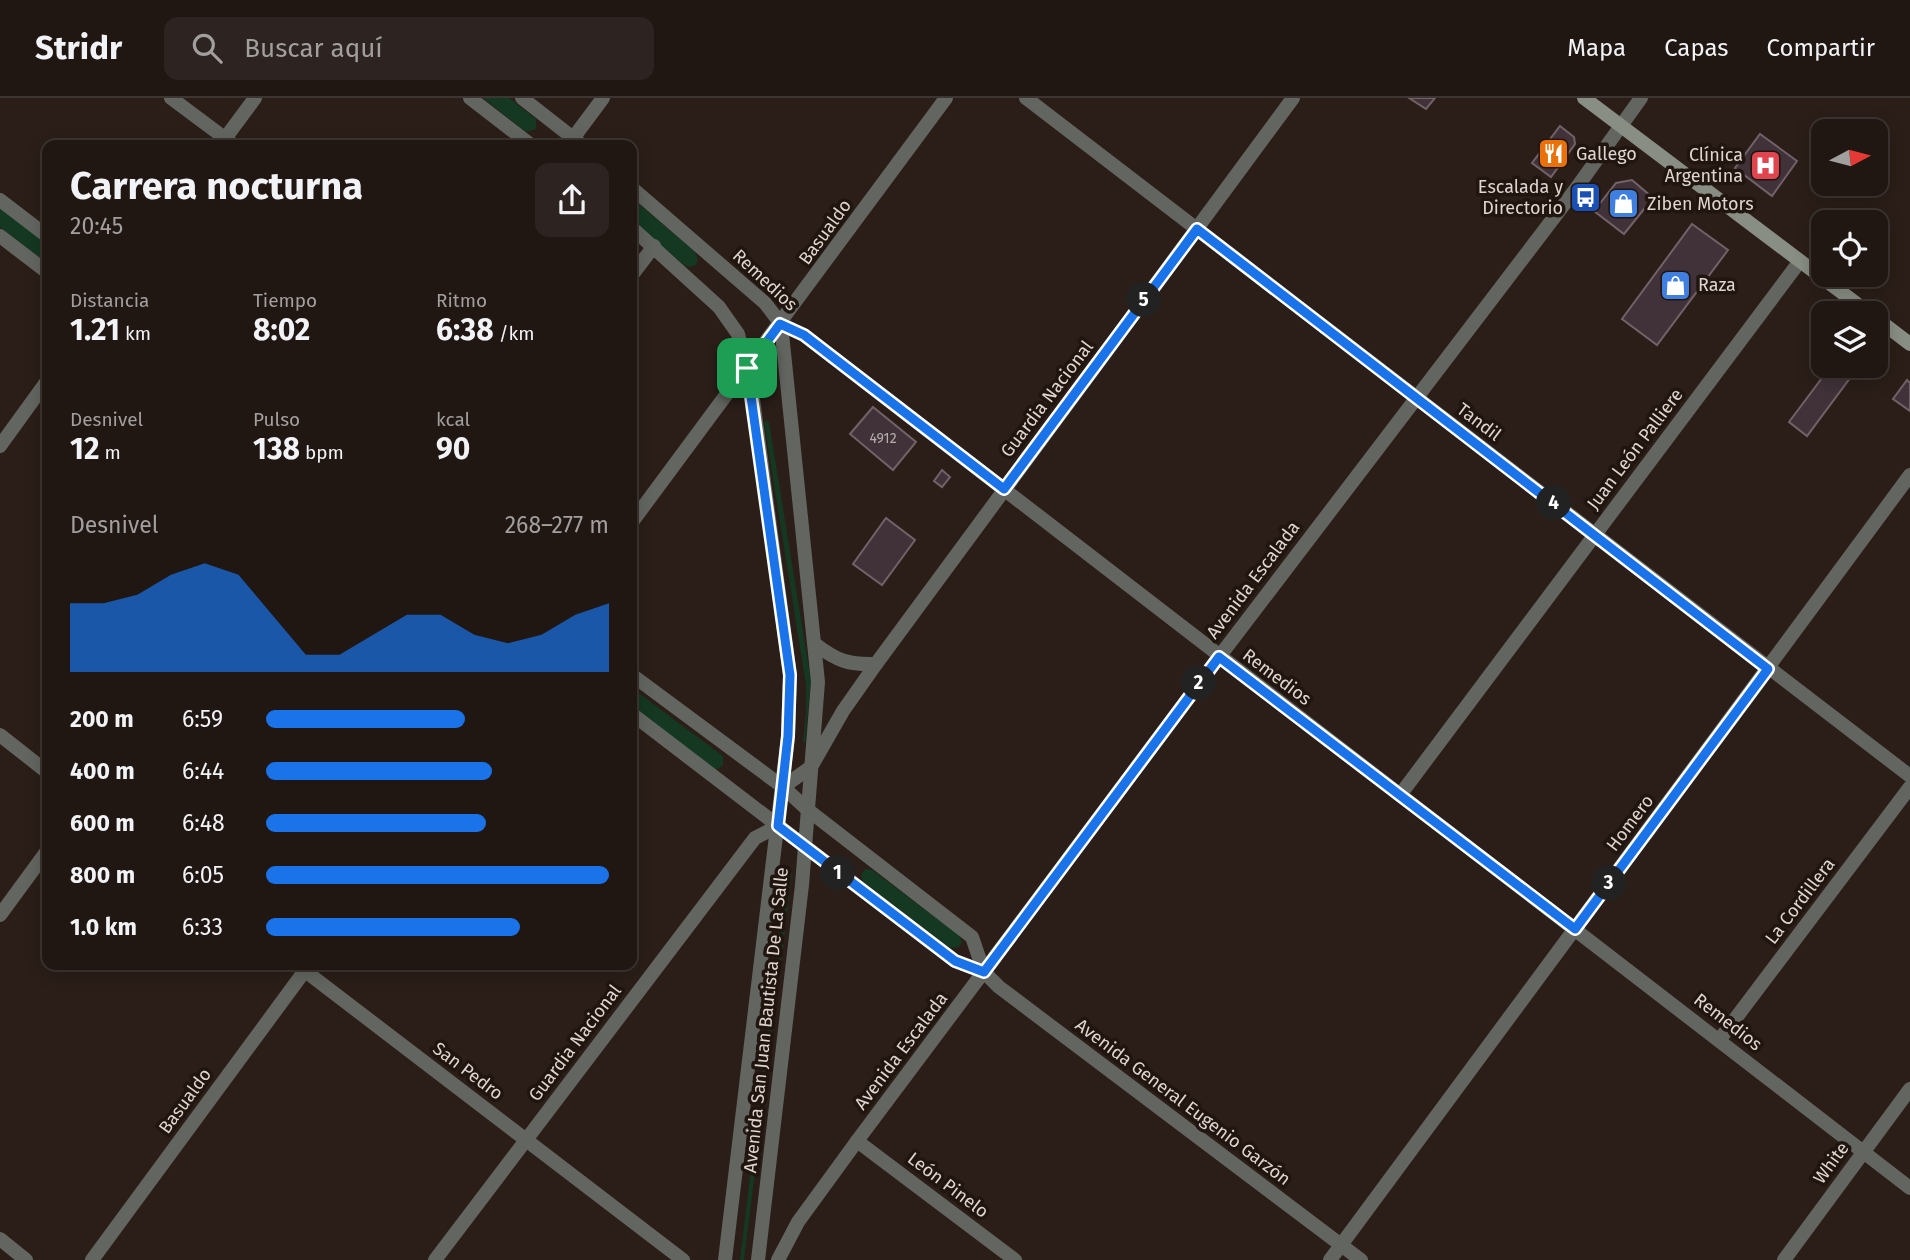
<!DOCTYPE html>
<html lang="es">
<meta charset="utf-8">
<style>
:root{--surface:#201612;--page:#2d2320;--text:#f1f3f6;--muted:#a29f9f;--line:#3d3532;--accent:#1a73e8}
body{margin:0;font-family:"Fira Sans",sans-serif;background:var(--page);color:var(--text);height:100vh;display:flex;flex-direction:column;font-size:26px;white-space:nowrap}
*{box-sizing:border-box;margin:0}
p{font-size:23px;color:var(--muted)}
.icon{flex:none;width:38px;height:38px;fill:none;stroke:currentColor;stroke-width:2;stroke-linecap:round;stroke-linejoin:round}
.map{position:relative;flex:1;overflow:hidden}
.sheet{position:absolute;left:42px;top:42px;width:595px;height:830px;display:flex;flex-direction:column;background:var(--surface);border-radius:14px;box-shadow:0 4px 18px #0003,0 0 0 2px var(--line)}
.sheet>*{flex:none}
.needle{width:46px;rotate:83deg}
.tools{position:absolute;left:1811px;top:21px;display:grid;gap:14px}
.tools a{display:grid;place-items:center;width:77px;height:77px;border-radius:14px;background:var(--surface);box-shadow:0 4px 18px #0003,0 0 0 2px var(--line);font-size:35px}
.pin{position:absolute;display:grid;place-items:center;width:60px;height:60px;color:#fff;margin:-30px;border-radius:14px;box-shadow:0 4px 10px #0006}
.km{position:absolute;width:35px;height:35px;margin:-18px;border-radius:50%;background:#222;color:#fff;font-size:19px;line-height:35px;text-align:center}
.round{display:grid;place-items:center;flex:none;width:74px;height:74px;border-radius:14px;background:var(--page)}
.headline{display:flex;align-items:center;justify-content:space-between;height:119px;padding:0 28px}
h1{font-size:38px;font-weight:700;line-height:52px}
.metrics{display:grid;grid-template-columns:repeat(3,1fr);gap:10px;height:119px;padding:7px 28px}
.metrics div{display:grid;align-content:center}
.metrics b{font-size:30px;font-weight:700}
.metrics small{font-size:19px;font-weight:400}
.metrics p{font-size:19px}
.chart{height:196px;padding:14px 28px}
.chart p{display:flex;justify-content:space-between}
.chart svg{width:100%;height:126px;margin-top:7px;fill:var(--accent);opacity:.7}
ul{padding:0 28px;list-style:none;font-size:23px}
li{display:grid;grid-template-columns:112px 84px 1fr;align-items:center;height:52px}
li i{height:18px;border-radius:9px;background:var(--accent)}
header{display:flex;align-items:center;gap:42px;box-sizing:border-box;height:98px;padding:0 35px;background:var(--surface);border-bottom:2px solid var(--line)}
header strong{font-size:33px}
nav{display:flex;gap:38px;margin-inline-start:auto;font-size:24px}
.search{width:490px;height:63px;background:var(--page);display:flex;align-items:center;gap:18px;box-sizing:border-box;padding:0 24px;border-radius:14px;color:var(--muted);font-size:26px}
.map>svg:first-child{display:block}
</style>
<header>
<strong>Stridr</strong>
<div class="search"><svg class="icon" aria-label="search" viewBox="0 0 24 24"><circle cx="10" cy="10" r="6"/><path d="M15 15l6 6"/></svg>Buscar aquí</div>
<nav><a>Mapa</a><a>Capas</a><a>Compartir</a></nav>
</header>
<div class="map">
<svg width="1910" height="1162" viewBox="0 0 1910 1162">
<rect width="100%" height="100%" fill="#2b1e18"/>
<g fill="#143822">
<polygon points="483,0 509,0 536,21 536,31 526,34"/>
<polygon points="632,100 695,154 698,161 696,167 689,169 684,167 632,122"/>
<polygon points="0,110 47,145 47,165 0,129"/>
<polygon points="766,322 769,324 811,583 805,646 803,643 806,616 806,587 764,324"/>
<polygon points="632,590 723,658 723,667 718,671 712,670 632,608"/>
<polygon points="787,771 792,775 744,1162 740,1162"/>
<polygon points="865,771 872,772 959,837 962,844 959,849 950,850 863,784 861,777"/>
</g>
<g fill="#403238" stroke="#726268" stroke-width="2">
<polygon points="1409,0 1435,0 1426,11"/>
<polygon points="1560,28 1574,39 1575,46 1551,79 1532,65"/>
<polygon points="1760,36 1797,63 1772,98 1735,70"/>
<polygon points="1632,82 1653,100 1624,136 1594,113 1616,85"/>
<polygon points="1692,126 1728,152 1657,247 1622,221"/>
<polygon points="1831,268 1859,268 1807,338 1789,324"/>
<polygon points="1907,282 1910,285 1910,313 1893,301"/>
<polygon points="873,309 916,344 893,372 850,336"/>
<polygon points="942,372 950,379 942,389 934,383"/>
<polygon points="886,420 915,442 882,487 853,466"/>
</g>
<g fill="none" stroke-linecap="round" stroke-linejoin="round">
<g stroke="#636660" stroke-width="14">
<polyline points="171,0 234,47"/>
<polyline points="1026,0 1910,678"/>
<polyline points="221,46 255,0"/>
<polyline points="568,47 603,0"/>
<polyline points="632,177 654,148"/>
<polyline points="781,226 804,237 1910,1090"/>
<polyline points="0,348 47,283"/>
<polyline points="632,424 946,0"/>
<polyline points="0,637 47,674"/>
<polyline points="783,689 811,669 843,613 876,566 1293,0"/>
<polyline points="1400,697 1800,163"/>
<polyline points="0,817 47,753"/>
<polyline points="296,866 683,1162"/>
<polyline points="1720,941 1910,689"/>
<polyline points="857,1043 1015,1162"/>
<polyline points="0,1141 26,1162"/>
<polyline points="92,1162 309,867"/>
<polyline points="435,1162 755,740 778,728"/>
<polyline points="1330,1162 1910,377"/>
<polyline points="1784,1162 1910,991"/>
</g>
<g stroke="#636660" stroke-width="14">
<polyline points="470,0 531,47"/>
<polyline points="522,0 582,47"/>
<polyline points="632,90 765,205 781,226 818,584 802,787 758,1162"/>
<polyline points="0,102 47,138"/>
<polyline points="632,130 719,209 738,236 752,294 790,577 788,638 725,1162"/>
<polyline points="0,138 47,174"/>
<path d="M815 546C837 563 849 567 876 566"/>
<polyline points="632,577 783,689 808,712 972,839 984,874"/>
<polyline points="632,616 955,863 984,874 999,889 1361,1162"/>
<polyline points="778,1162 798,1124 857,1043 1219,559 1575,92 1641,0"/>
</g>
<g stroke="#888e84" stroke-width="14">
<polyline points="1584,0 1869,215"/>
<polyline points="1876,220 1910,246"/>
</g>
</g>
<g fill="none" stroke-linecap="round" stroke-linejoin="round">
<defs>
<polygon id="route" points="1197,131 1768,571 1575,831 1219,559 984,874 955,863 778,728 788,638 790,577 747,270 780,226 804,237 1004,391"/>
</defs>
<use href="#route" stroke="#fff" stroke-width="14"/>
<use href="#route" stroke="#1a73e8" stroke-width="9"/>
</g>
<defs>
<symbol id="restaurant-square" viewBox="-11 -11 22 22"><rect x="-9" y="-9" width="18" height="18" rx="4" fill="#e8710a" stroke="#21150f"/><path d="M-5-6h1v4h1v-4h1v4h1v-4h1v5L-1.5 .5V6h-2V.5L-5-1ZM5-6V6H3V1.5H1.5Q1.5-4 5-6Z" fill="#fff"/></symbol>
<symbol id="hospital-square" viewBox="-11 -11 22 22"><rect x="-9" y="-9" width="18" height="18" rx="4" fill="#e0444e" stroke="#21150f"/><path d="M-5-5h3v3.5h4V-5h3V5h-3V1.5h-4V5h-3Z" fill="#fff"/></symbol>
<symbol id="bus-square" viewBox="-11 -11 22 22"><rect x="-9" y="-9" width="18" height="18" rx="4" fill="#1a4fb4" stroke="#21150f"/><path d="M-5-6H5V4H4V6H2V4H-2V6H-4V4H-5ZM-3.5-4V0h7V-4ZM-3.5 1.2v1.5H-2V1.2ZM2 1.2v1.5H3.5V1.2Z" fill="#fff"/></symbol>
<symbol id="shop-square" viewBox="-11 -11 22 22"><rect x="-9" y="-9" width="18" height="18" rx="4" fill="#3f7fe0" stroke="#21150f"/><path d="M-5-2.5h2.3a2.7 3.5 0 0 1 5.4 0H5L5.5 6h-11ZM-1.5-2.5h3a1.5 2.3 0 0 0-3 0Z" fill="#fff"/></symbol>
</defs>
<g fill-rule="evenodd">
<use href="#restaurant-square" x="1536" y="38" width="35" height="35"/>
<use href="#hospital-square" x="1748" y="50" width="35" height="35"/>
<use href="#bus-square" x="1568" y="82" width="35" height="35"/>
<use href="#shop-square" x="1606" y="88" width="35" height="35"/>
<use href="#shop-square" x="1658" y="170" width="35" height="35"/>
</g>
<g text-anchor="middle" stroke-width="7" stroke-linejoin="round" paint-order="stroke">
<g font-size="14" fill="#b7adac">
<text x="883" y="345">4912</text>
</g>
<g font-size="18" fill="#dfd6d2" stroke="#21150f" text-anchor="start">
<text x="1576" y="62">Gallego</text>
<text x="1743" y="63" text-anchor="end">Clínica<tspan x="1743" dy="21">Argentina</tspan></text>
<text x="1563" y="95" text-anchor="end">Escalada y<tspan x="1563" dy="21">Directorio</tspan></text>
<text x="1647" y="112">Ziben Motors</text>
<text x="1698" y="193">Raza</text>
</g>
<g font-size="18" fill="#dfd6d2" stroke="#21150f">
<text transform="translate(825 134) rotate(-54)" y="6">Basualdo</text>
<text transform="translate(765 182) rotate(43)" y="6">Remedios</text>
<text transform="translate(1047 301) rotate(-53)" y="6">Guardia Nacional</text>
<text transform="translate(1479 324) rotate(37)" y="6">Tandil</text>
<text transform="translate(1635 351) rotate(-53)" y="6">Juan León Palliere</text>
<text transform="translate(1253 482) rotate(-53)" y="6">Avenida Escalada</text>
<text transform="translate(1277 579) rotate(37)" y="6">Remedios</text>
<text transform="translate(1630 725) rotate(-53)" y="6">Homero</text>
<text transform="translate(1800 803) rotate(-53)" y="6">La Cordillera</text>
<text transform="translate(766 922) rotate(-84)" y="6">Avenida San Juan Bautista De La Salle</text>
<text transform="translate(1728 924) rotate(38)" y="6">Remedios</text>
<text transform="translate(575 945) rotate(-53)" y="6">Guardia Nacional</text>
<text transform="translate(901 953) rotate(-53)" y="6">Avenida Escalada</text>
<text transform="translate(468 973) rotate(37)" y="6">San Pedro</text>
<text transform="translate(185 1003) rotate(-54)" y="6">Basualdo</text>
<text transform="translate(1183 1004) rotate(37)" y="6">Avenida General Eugenio Garzón</text>
<text transform="translate(1831 1065) rotate(-54)" y="6">White</text>
<text transform="translate(948 1087) rotate(37)" y="6">León Pinelo</text>
</g>
</g>
</svg>
<div class="tools">
<a><svg class="needle" viewBox="-14 -14 28 28"><path d="M0-13l5 13h-10z" fill="#e53935"/><path d="M0 13l5-13h-10z" fill="#a29f9f"/></svg></a>
<a><svg class="icon" aria-label="locate" viewBox="0 0 24 24"><circle cx="12" cy="12" r="6"/><path d="M12 2v4M12 18v4M2 12h4M18 12h4"/></svg></a>
<a><svg class="icon" aria-label="layers" viewBox="0 0 24 24"><path d="M12 4l9 5-9 5-9-5zM3 14l9 5 9-5"/></svg></a>
</div>
<div class="pin" style="left:747px;top:270px;background:#1e9e55"><svg class="icon" aria-label="arrive" viewBox="0 0 24 24"><path d="M6 21V4h12l-3 4 3 4H6"/></svg></div>
<b class="km" style="left:838px;top:775px">1</b>
<b class="km" style="left:1199px;top:585px">2</b>
<b class="km" style="left:1609px;top:785px">3</b>
<b class="km" style="left:1554px;top:405px">4</b>
<b class="km" style="left:1144px;top:202px">5</b>
<section class="sheet">
<div class="headline"><div><h1>Carrera nocturna</h1><p>20:45</p></div><a class="round"><svg class="icon" aria-label="share" viewBox="0 0 24 24"><path d="M12 15V3M7 8l5-5 5 5M5 13v7h14v-7"/></svg></a></div>
<div class="metrics">
<div><p>Distancia</p><b>1.21<small> km</small></b></div>
<div><p>Tiempo</p><b>8:02</b></div>
<div><p>Ritmo</p><b>6:38<small> /km</small></b></div>
</div>
<div class="metrics">
<div><p>Desnivel</p><b>12<small> m</small></b></div>
<div><p>Pulso</p><b>138<small> bpm</small></b></div>
<div><p>kcal</p><b>90</b></div>
</div>
<div class="chart"><p><span>Desnivel</span>268–277 m</p>
<svg viewBox="0 0 160 44" preserveAspectRatio="none"><path d="M0 44V20L10 20L20 17L30 10L40 6L50 10L60 24L70 38L80 38L90 31L100 24L110 24L120 31L130 34L140 31L150 24L160 20V44z"/></svg>
</div>
<ul>
<li><b>200 m</b>6:59<i style="width:58%"></i></li>
<li><b>400 m</b>6:44<i style="width:66%"></i></li>
<li><b>600 m</b>6:48<i style="width:64%"></i></li>
<li><b>800 m</b>6:05<i style="width:100%"></i></li>
<li><b>1.0 km</b>6:33<i style="width:74%"></i></li>
</ul>
</section>
</div>
